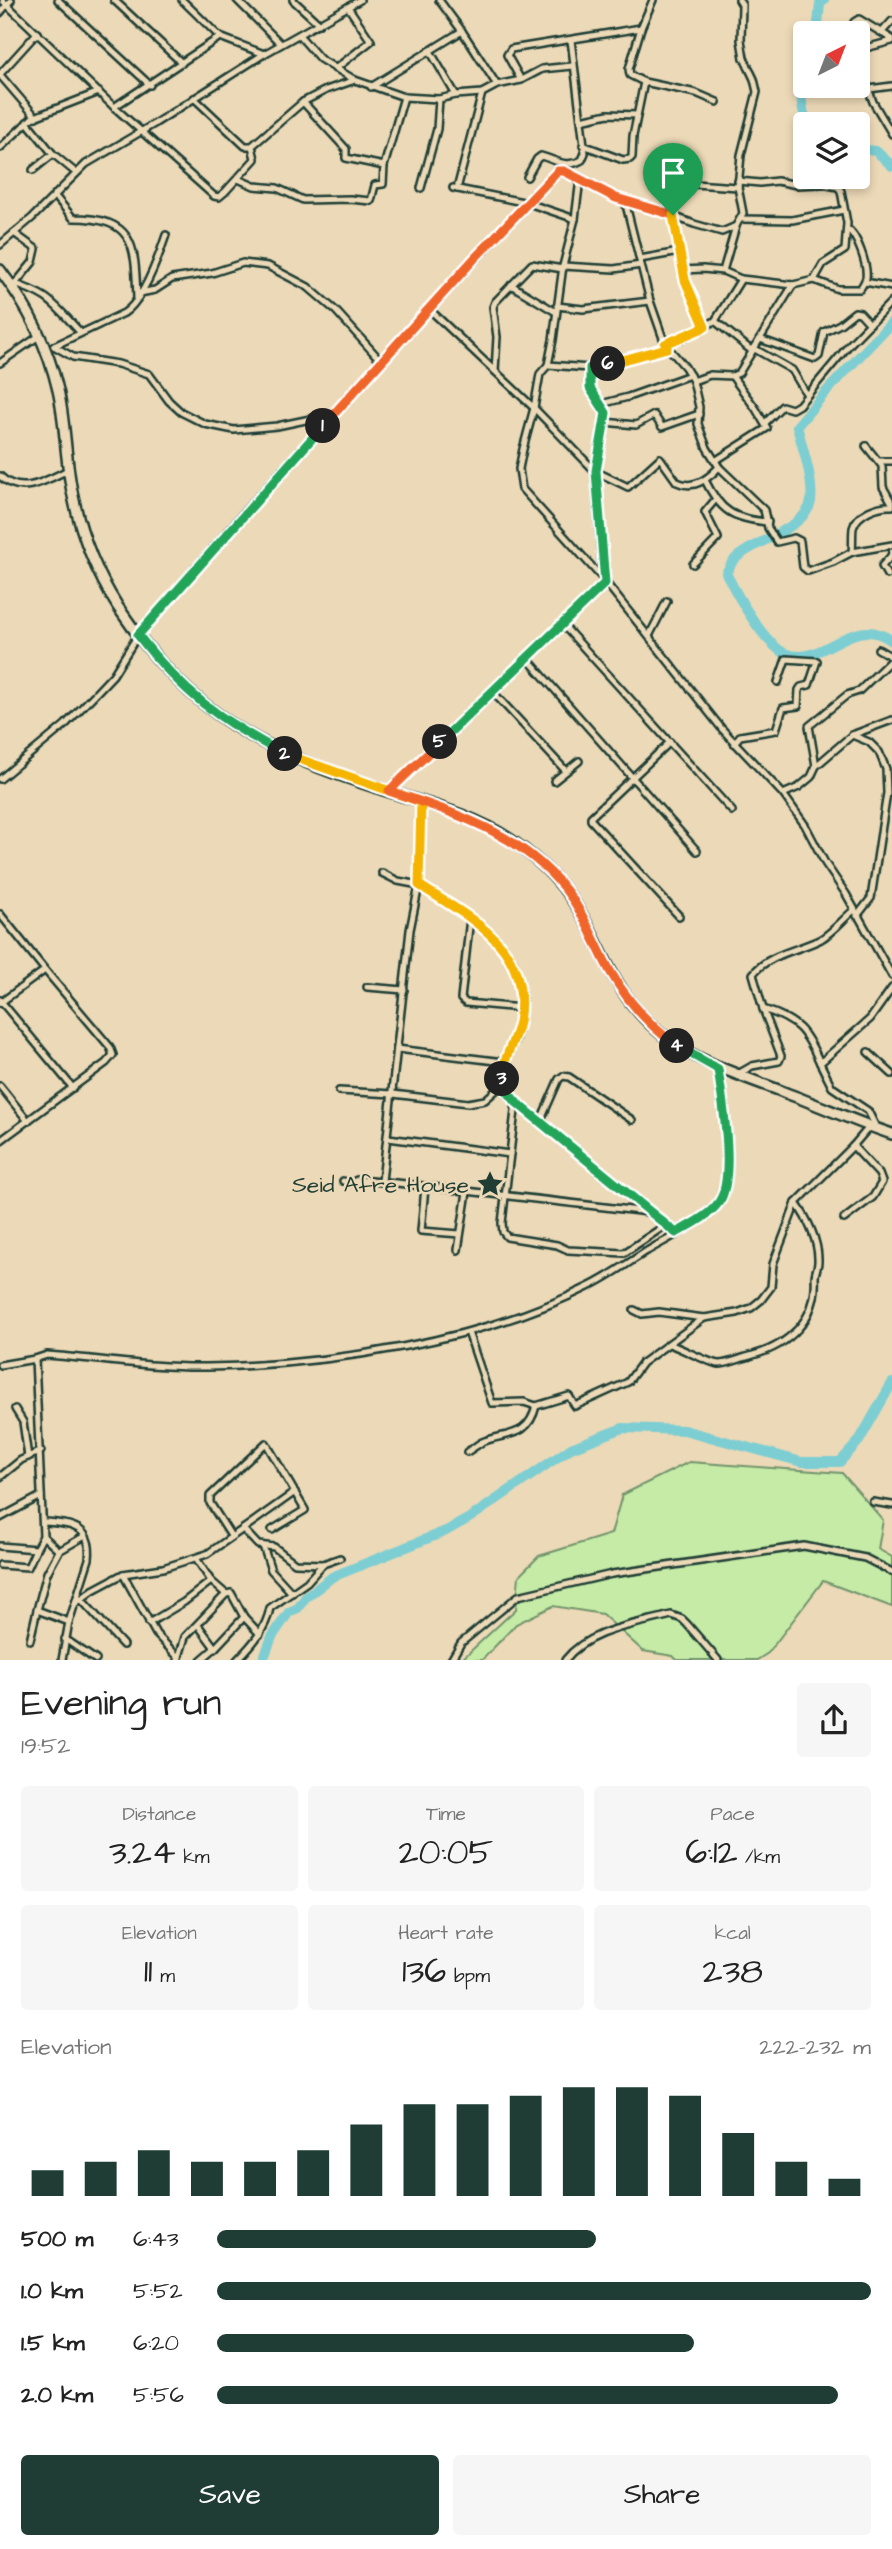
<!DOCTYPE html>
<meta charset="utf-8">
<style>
:root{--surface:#fff;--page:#f6f6f6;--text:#222;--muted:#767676;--accent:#1f3d34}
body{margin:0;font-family:"Architects Daughter",sans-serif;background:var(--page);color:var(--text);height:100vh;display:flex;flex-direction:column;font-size:26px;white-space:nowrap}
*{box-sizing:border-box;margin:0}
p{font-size:23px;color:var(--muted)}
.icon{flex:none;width:38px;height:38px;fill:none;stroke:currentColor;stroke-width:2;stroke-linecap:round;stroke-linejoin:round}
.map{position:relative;height:1660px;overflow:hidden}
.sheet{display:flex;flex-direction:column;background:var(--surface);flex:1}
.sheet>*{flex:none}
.needle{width:46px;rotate:42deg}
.fabs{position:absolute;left:793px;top:21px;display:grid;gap:14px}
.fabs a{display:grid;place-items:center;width:77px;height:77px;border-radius:7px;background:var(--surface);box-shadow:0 4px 10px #0003;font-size:35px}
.pin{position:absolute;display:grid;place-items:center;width:60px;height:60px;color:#fff;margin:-72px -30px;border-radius:50% 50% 50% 0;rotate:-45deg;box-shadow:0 0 7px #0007}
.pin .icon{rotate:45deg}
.km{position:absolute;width:35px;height:35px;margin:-18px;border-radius:50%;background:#222;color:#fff;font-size:19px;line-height:35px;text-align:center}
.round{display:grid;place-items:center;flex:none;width:74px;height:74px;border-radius:7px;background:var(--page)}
.head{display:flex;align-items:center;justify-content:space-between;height:119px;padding:0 21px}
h1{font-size:38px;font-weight:600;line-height:52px}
.figures{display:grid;grid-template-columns:repeat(3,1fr);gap:10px;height:119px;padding:7px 21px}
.figures div{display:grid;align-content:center;border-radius:7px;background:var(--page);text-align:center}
.figures b{font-size:35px;font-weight:600}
.figures small{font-size:19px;font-weight:400}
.figures p{font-size:19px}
.chart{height:196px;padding:14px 21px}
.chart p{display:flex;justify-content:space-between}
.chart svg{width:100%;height:126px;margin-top:7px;stroke:var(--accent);stroke-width:6}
.primary-button{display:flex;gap:14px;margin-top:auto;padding:14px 21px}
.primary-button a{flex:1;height:80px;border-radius:7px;background:var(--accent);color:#fff;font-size:28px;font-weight:600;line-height:80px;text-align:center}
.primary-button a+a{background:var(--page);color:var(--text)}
ul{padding:0 21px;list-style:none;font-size:23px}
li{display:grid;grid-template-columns:112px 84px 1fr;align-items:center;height:52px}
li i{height:18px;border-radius:9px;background:var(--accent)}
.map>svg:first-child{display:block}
</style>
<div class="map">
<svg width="892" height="1660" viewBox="0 0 892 1660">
<rect width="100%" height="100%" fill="#ecd9b7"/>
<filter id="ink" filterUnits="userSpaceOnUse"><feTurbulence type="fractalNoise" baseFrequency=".0143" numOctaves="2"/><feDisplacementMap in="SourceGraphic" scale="14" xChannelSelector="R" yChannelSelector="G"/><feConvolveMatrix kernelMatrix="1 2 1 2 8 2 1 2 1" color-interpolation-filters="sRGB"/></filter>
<g filter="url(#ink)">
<polygon fill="#c5eba6" stroke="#72946d" stroke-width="2" points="689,1462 842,1473 883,1520 878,1549 892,1557 892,1607 823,1581 768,1653 757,1660 677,1660 673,1656 643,1651 602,1614 553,1606 516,1624 482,1660 461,1660 516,1609 519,1576 539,1556 611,1534 622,1495"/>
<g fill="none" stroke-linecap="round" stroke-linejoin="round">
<g stroke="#7dced3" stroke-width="10">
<polyline points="817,33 820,4 824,0"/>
<path d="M805 69C800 84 799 113 810 124"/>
<polyline points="858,149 876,151 892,166"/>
<path d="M892 322 824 394 797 426C802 447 814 480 811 501 807 528 753 541 735 559 731 563 729 568 726 573 736 593 765 647 787 654 824 667 852 611 892 641"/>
<polyline points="263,1660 272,1637 289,1612 298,1608 305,1598 332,1577 446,1531 471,1517 571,1448 623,1428 684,1430 802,1462 840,1462 859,1441 892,1383"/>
</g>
<defs>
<g id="street">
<polyline points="58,0 150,85"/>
<polyline points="114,0 182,63"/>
<polyline points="182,0 220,37 264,54"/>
<polyline points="237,0 281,44"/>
<polyline points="293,0 319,24"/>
<polyline points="439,0 462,31 497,85"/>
<polyline points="653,0 641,28 629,69 630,75 644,82 696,93 717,102"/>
<polyline points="3,1 114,107 214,196 219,197 225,192 255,159 252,146"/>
<polyline points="0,13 11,0"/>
<polyline points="882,32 892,21"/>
<polyline points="852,33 854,22 859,19 892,39"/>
<polyline points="299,35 320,59 355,80 404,97 439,99 456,95 482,93 497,85 521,80 542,69 572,66"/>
<polyline points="858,50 892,41"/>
<polyline points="430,51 456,95"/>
<polyline points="858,60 873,102 892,134"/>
<polyline points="335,69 371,41 348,7"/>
<polyline points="0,74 37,33"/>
<polyline points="0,75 36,117"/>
<polyline points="521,80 507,55 511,49 641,28"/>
<polyline points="371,87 462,31"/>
<polyline points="869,89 892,86"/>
<polyline points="194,98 245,146 252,146 303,102 326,90 355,80"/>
<polyline points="303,102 346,149 346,158 384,166"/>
<polyline points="114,107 220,37"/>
<polyline points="581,120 608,114 637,115"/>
<polyline points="27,122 53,154 75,172"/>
<polyline points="583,145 623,160 630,159 632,157 633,136 644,82"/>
<polyline points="0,148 32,118 99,92"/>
<polyline points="33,170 53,154"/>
<path d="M527 177 537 159 541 156C556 160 566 169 582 160L585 153 571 40"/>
<polyline points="238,179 254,186 277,188 303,200 350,199 371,201 375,185 383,184 384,166 404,97"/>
<polyline points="421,188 437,129 439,99"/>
<polyline points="453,188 528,203 575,219"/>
<polyline points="457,189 482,93"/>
<path d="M54 195 73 218C136 218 135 246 137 299"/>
<polyline points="625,201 650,301 665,344 685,367 693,381 699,407 698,424 707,448 719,467 764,510 768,528 777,542 794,538 800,541 803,567 808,571 833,562 852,552 892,545"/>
<polyline points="668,213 679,183 738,187"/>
<polyline points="673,215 685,280 705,326"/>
<polyline points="741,219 792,220 844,210"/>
<polyline points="14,233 36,249 33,262 15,284"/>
<polyline points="0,245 32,218 86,164 154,124 264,54 360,0"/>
<polyline points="640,259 679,252"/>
<polyline points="563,266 614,269 641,265"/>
<polyline points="683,270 703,269 723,271 741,279 793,285 814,280 823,264 845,250 847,223 841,191 838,187 822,184 797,185 777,181 760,183 738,181"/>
<polyline points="723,271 736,226"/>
<path d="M814 280 838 289H860C862 286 865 281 866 278 868 266 857 234 847 229"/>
<path d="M9 282C50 295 52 302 80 332"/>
<polyline points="865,282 892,287"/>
<polyline points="511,285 556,312"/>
<polyline points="140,293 155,290 172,279 212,273 243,263 268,266 308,287 336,311 382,362"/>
<polyline points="557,306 583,309 650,301"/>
<polyline points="429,309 558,171 564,171 616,198 660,211 694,224 722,232 736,226 743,213 738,187 741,155 757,92 754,79 744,58 741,40 742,5 739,0"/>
<polyline points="715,321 752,351"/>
<polyline points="760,339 815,359 819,356 824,332 840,324 855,312 860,313 870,324"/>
<polyline points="665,344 680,339 715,321 741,279"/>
<polyline points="54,346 73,357 118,364 149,374 169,401 181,412 205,424 234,430 277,426 334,414"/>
<path d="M54 346 124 313C143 301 159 256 166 235"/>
<polyline points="667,348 590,368 548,365 540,374 534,408 523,449 519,469 522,489 603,579 722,729 783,794 805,825 825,863 846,894 892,976"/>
<polyline points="753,348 792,370 807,395"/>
<polyline points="0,363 39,336"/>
<polyline points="548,365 553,340 563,266 575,219 580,179"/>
<polyline points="590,368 590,388 606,413 595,471 603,579"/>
<polyline points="495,371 497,337 493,307 495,302 532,264 563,269"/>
<polyline points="693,381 710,375 732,376 739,373 793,285"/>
<polyline points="601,404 628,397 690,375"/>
<polyline points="604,422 636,425 654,415 662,427 699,414"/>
<polyline points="765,423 782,406 792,409 799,405 849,345 892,301"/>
<polyline points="866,446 882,466 883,487 892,503"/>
<polyline points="715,461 767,428 756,409 732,376"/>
<polyline points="879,461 892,461"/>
<path d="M0 476C21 497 47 480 70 469"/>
<path d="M705 480C720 511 733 519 768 522"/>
<path d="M852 552C853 544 852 536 853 528 857 513 878 505 892 506"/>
<polyline points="693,564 718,538 705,512 715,500"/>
<polyline points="887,575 882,566 891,556 892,552"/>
<polyline points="563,625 732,811"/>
<polyline points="649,636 667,601"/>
<polyline points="878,649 892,657"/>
<polyline points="527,658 697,851"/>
<polyline points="492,691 566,771"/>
<polyline points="852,735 892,720"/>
<polyline points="670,742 591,817 591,820 679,916"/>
<polyline points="734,743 740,736 776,730 783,708 798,706 799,690 801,687 809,685 817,661 786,659 778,682"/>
<polyline points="816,766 809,726 847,695 859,691 892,659"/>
<path d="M0 779 65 725 96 693 113 675 138 635 247 509 429 309 534 408 595 471 628 487 660 458 677 482C693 490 708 479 719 467"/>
<polyline points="554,781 579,761"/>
<polyline points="389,791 605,583"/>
<polyline points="783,794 799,787 811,777 816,766 852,735 869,742 879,752 886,769 887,793 871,898 857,916"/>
<polyline points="382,873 398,881 419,885 470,918 495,938 513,962 522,994 521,1008 516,1038 504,1062 502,1085 516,1102 676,1233"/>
<polyline points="0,914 45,970 0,1003"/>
<polyline points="470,918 461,999 466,1003 521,1008"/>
<polyline points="367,987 404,990"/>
<polyline points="0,1000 73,1088"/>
<path d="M763 1009C798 1020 806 1031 820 1063"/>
<polyline points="397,1049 504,1062"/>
<polyline points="868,1052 892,1074"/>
<path d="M738 1074 752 1066 779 1061 781 1056 763 1009 753 974C768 954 800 950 821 939 833 932 843 919 854 910"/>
<polyline points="0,1086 28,1121"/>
<polyline points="339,1091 393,1094 468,1103 485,1100 502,1085"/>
<polyline points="516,1102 502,1223 503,1232 507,1237 557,1245 568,1250 624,1253 666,1225"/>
<polyline points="540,1122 559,1079 563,1076 569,1077 632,1120"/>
<polyline points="877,1129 868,1111 832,1087 820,1063 870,1019 892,988"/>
<polyline points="388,1138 510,1154"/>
<polyline points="0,1141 106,1063 113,1055 110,1047 45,970"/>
<polyline points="343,1181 351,1183 357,1180 397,1183 648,1212"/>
<polyline points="382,1181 410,930 419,885 421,802"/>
<polyline points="425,1187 421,1231 460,1234"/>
<polyline points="844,1219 873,1197 882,1182 879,1174 853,1146"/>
<polyline points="458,1250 467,1192"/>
<polyline points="634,1310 642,1314 659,1312 704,1318 737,1313 751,1308 761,1300 771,1287 773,1264 796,1203 853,1146 870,1126"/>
<polyline points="468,1332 492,1403 524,1402 536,1406 569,1396 575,1406 628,1382 642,1363 704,1318"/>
<path d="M669 1344C681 1348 709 1363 719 1364 728 1364 741 1358 750 1356 789 1346 818 1319 815 1277 815 1272 818 1267 818 1262 819 1241 807 1218 796 1203"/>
<polyline points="0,1365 35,1359"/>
<polyline points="15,1409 23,1422 28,1457"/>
<path d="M467 1452C472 1449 477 1445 482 1442 506 1432 528 1439 536 1406"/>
<polyline points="0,1477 21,1460 41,1451"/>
<polyline points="873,1502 892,1505"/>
<polyline points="0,1518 41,1496"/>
<path d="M43 1522C70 1523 93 1526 89 1559L69 1622 62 1660"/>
<polyline points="243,1529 295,1492"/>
<polyline points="43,1536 59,1551 47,1573 37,1610 69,1622"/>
<polyline points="231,1536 210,1503 210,1496 266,1443 305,1510 272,1530"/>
<path d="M0 1546 36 1549 43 1536 35 1359 47 1355 59 1356C107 1360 158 1368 207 1367 329 1365 479 1342 588 1287 609 1277 628 1263 647 1251 669 1238 712 1218 723 1195 735 1171 722 1097 718 1069"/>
<polyline points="263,1546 271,1570 292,1593"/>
<polyline points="59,1551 85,1536"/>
<polyline points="196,1558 211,1581 226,1594 231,1593 244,1617 260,1634"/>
<polyline points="0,1565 28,1567 36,1549"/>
<polyline points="123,1574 163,1568 207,1554 243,1529 258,1545 274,1547 295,1563 323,1564 340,1558"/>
<polyline points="80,1598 123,1645"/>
<polyline points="76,1603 93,1590 123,1574 156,1634 179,1658"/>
<polyline points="149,1623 184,1602 211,1581"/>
<polyline points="198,1625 215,1648 244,1617"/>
<polyline points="65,1639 96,1660"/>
<polyline points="30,1640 37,1610"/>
<polyline points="178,1660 185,1637 226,1594"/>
<polyline points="201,1660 215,1648"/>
<path d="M237 1660C253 1644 266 1629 270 1608L307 1582 323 1564"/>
<polyline points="451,1660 461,1643 518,1596 612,1574 804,1546 865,1558 892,1572"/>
<path d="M565 1660C589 1629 635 1625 671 1615L682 1619 687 1624 718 1660"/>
</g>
<path id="primary" d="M0 270C27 305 48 347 58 390 66 425 65 461 73 496 81 534 97 574 118 607 193 718 263 751 387 791 428 804 474 815 511 840 540 860 566 886 583 917 600 947 611 977 632 1004 675 1058 726 1069 786 1093 821 1106 856 1122 892 1134"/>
</defs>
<use href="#street" stroke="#1f3d34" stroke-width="10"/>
<use href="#primary" stroke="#1f3d34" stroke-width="14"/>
<use href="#street" stroke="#ecd9b7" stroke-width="5"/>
<use href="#primary" stroke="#ecd9b7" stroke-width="9"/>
</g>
</g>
<g fill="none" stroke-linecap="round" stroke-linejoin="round" filter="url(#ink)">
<defs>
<polyline id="split-1" points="323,426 474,259 558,171 564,171 616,198 673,215"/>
<path id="split-2" d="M285 754C221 722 182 692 138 635L323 426"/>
<path id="split-3" d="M285 754 421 802 419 885C473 920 532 947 519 1022 515 1042 502 1059 502 1079"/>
<path id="split-4" d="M502 1079V1085L516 1102 676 1233C690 1225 709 1216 719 1202 736 1179 722 1097 718 1069L677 1046"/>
<path id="split-5" d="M440 742 389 791C458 814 530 836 573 900 588 923 597 948 610 971 627 1001 650 1026 677 1046"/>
<polyline id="split-6" points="440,742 605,583 596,471 606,413 590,388 590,368 608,364"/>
<polyline id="split-7" points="608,364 667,348 665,344 705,327 685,280 673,215"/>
</defs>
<use href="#split-1" stroke="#fff" stroke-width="14"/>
<use href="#split-2" stroke="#fff" stroke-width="14"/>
<use href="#split-3" stroke="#fff" stroke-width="14"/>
<use href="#split-4" stroke="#fff" stroke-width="14"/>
<use href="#split-5" stroke="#fff" stroke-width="14"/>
<use href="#split-6" stroke="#fff" stroke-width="14"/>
<use href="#split-7" stroke="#fff" stroke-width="14"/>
<use href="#split-1" stroke="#f0652b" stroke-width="9"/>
<use href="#split-2" stroke="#22a559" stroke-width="9"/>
<use href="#split-3" stroke="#f5b400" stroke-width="9"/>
<use href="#split-4" stroke="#22a559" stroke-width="9"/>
<use href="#split-5" stroke="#f0652b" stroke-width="9"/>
<use href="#split-6" stroke="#22a559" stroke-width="9"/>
<use href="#split-7" stroke="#f5b400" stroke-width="9"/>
</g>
<defs>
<symbol id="sight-bare" viewBox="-9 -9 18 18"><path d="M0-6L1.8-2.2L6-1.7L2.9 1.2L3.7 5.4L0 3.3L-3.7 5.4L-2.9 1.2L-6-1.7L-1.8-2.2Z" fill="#1f3d34" stroke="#ecd9b7" stroke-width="2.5" paint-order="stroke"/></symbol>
</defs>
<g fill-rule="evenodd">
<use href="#sight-bare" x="471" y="1165" width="38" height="38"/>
</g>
<g text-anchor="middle" stroke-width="5" stroke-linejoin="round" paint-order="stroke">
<g font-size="23" fill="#1f3d34" stroke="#ecd9b7" text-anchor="end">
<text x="469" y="1192">Seid Afre House</text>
</g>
</g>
</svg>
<div class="fabs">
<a><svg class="needle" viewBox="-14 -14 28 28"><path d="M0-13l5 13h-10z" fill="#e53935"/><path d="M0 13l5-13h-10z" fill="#767676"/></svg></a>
<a><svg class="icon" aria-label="layers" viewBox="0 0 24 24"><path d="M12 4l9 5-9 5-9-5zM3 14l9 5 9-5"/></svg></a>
</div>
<div class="pin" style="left:673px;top:215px;background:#1e9e55"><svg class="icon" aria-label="arrive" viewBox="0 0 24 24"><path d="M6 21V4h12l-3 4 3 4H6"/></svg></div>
<b class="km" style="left:323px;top:426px">1</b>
<b class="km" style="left:285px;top:754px">2</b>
<b class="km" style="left:502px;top:1079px">3</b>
<b class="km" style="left:677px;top:1046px">4</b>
<b class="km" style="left:440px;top:742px">5</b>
<b class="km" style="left:608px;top:364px">6</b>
</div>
<section class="sheet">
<div class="head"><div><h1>Evening run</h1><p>19:52</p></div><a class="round"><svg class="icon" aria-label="share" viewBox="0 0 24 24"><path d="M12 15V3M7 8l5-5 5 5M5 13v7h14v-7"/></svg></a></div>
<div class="figures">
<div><p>Distance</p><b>3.24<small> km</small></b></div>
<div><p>Time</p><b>20:05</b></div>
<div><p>Pace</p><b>6:12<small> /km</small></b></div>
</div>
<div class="figures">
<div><p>Elevation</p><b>11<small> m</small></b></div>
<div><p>Heart rate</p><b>136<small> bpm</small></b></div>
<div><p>kcal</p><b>238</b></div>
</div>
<div class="chart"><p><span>Elevation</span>222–232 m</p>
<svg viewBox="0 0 160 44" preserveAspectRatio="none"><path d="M5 44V35M15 44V32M25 44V28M35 44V32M45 44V32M55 44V28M65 44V19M75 44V12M85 44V12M95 44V9M105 44V6M115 44V6M125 44V9M135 44V22M145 44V32M155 44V38"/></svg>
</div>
<ul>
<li><b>500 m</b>6:43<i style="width:58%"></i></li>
<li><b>1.0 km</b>5:52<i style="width:100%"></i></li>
<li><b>1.5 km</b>6:20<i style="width:73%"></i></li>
<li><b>2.0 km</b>5:56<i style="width:95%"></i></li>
</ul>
<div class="primary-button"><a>Save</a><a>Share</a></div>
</section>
